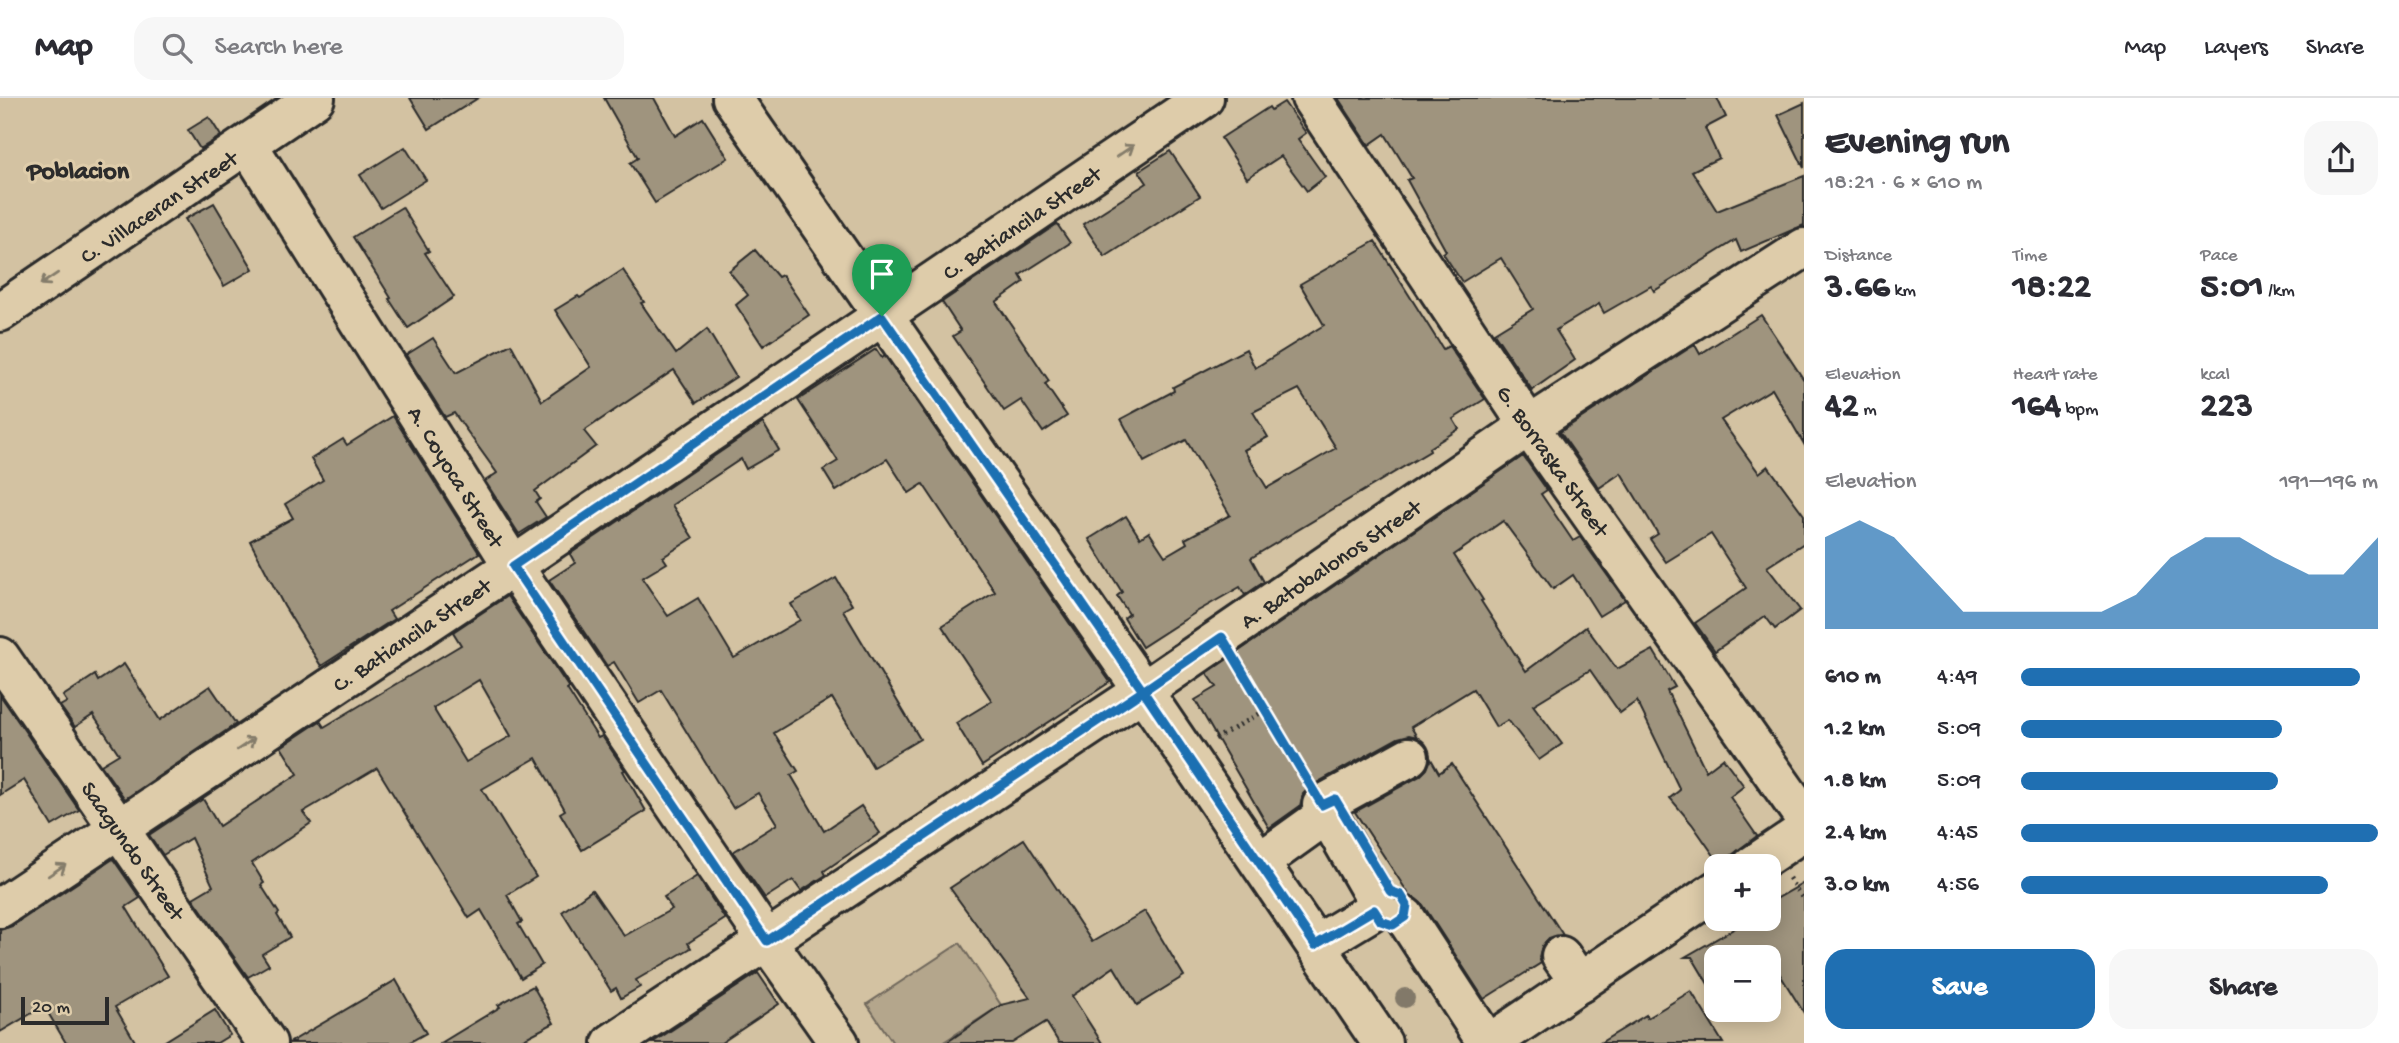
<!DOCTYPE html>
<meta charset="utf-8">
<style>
:root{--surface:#fff;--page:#f7f7f7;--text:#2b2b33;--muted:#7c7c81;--line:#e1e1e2;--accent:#1f6fb2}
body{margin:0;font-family:"Gochi Hand",sans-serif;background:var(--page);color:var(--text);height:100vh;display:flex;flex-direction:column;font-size:26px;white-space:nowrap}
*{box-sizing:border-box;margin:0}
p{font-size:23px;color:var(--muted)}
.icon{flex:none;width:38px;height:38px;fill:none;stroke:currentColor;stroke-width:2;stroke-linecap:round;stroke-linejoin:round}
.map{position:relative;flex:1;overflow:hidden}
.drawer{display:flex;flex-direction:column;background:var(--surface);width:595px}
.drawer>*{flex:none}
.buttons{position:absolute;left:1704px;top:756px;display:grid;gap:14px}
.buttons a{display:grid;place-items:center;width:77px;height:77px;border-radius:14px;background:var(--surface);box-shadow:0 4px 18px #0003;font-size:35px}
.scale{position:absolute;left:21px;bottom:18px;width:88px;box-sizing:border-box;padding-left:7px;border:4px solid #2b2b2b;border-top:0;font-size:19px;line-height:24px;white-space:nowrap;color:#2b2b2b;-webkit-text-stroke:5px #deccaa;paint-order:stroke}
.pin{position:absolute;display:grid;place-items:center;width:60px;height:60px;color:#fff;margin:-72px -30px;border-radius:50% 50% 50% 0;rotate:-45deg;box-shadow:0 0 7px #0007}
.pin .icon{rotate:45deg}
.round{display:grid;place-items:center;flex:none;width:74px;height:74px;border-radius:21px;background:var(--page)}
.head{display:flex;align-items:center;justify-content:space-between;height:119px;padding:0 21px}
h1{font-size:38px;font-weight:700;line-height:52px}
.metrics{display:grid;grid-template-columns:repeat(3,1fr);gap:10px;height:119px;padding:7px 21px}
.metrics div{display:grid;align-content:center}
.metrics b{font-size:35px;font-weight:700}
.metrics small{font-size:19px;font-weight:400}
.metrics p{font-size:19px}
.chart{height:196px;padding:14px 21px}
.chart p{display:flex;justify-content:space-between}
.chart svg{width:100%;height:126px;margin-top:7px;fill:var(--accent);opacity:.7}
.cta{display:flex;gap:14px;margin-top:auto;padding:14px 21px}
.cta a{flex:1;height:80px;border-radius:21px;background:var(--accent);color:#fff;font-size:28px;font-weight:700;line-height:80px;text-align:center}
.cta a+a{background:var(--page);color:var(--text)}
ul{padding:0 21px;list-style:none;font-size:23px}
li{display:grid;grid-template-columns:112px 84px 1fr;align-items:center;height:52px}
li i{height:18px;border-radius:9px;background:var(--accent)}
header{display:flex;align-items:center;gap:42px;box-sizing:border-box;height:98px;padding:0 35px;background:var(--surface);border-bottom:2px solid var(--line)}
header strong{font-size:33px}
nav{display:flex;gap:38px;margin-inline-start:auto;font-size:24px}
.search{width:490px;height:63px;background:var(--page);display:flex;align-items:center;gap:18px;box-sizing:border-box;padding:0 24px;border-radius:21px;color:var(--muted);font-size:26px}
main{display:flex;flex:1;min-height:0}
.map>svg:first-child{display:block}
</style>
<header>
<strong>Map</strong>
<div class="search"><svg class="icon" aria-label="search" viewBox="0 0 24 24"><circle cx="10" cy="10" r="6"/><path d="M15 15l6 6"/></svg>Search here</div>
<nav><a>Map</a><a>Layers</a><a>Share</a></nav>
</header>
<main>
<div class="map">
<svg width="1804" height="945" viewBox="0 0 1804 945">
<rect width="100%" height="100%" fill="#d3c2a2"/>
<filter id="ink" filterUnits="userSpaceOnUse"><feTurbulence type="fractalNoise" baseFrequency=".0143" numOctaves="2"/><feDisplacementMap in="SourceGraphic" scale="14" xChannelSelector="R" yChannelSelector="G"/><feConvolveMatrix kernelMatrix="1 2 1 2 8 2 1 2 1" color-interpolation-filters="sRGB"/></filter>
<g filter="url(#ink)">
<polygon fill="#b4a68c" stroke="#70685c" stroke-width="2" points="960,845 1001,907 942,945 893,945 867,906"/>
<g fill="#9f947e" stroke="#2b2b2b" stroke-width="2" fill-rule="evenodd">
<polygon points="410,0 478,0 429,31"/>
<polygon points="604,0 654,0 675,38 703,20 728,60 655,105 630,65 638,60"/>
<polygon points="1338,0 1717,0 1726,19 1705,30 1719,60 1692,73 1717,113 1804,78 1804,127 1741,154 1736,142 1654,193 1651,188 1604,215 1599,206 1556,232 1575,262 1532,292 1494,235 1533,211 1501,160 1462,184 1443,155 1446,153 1407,82 1412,80 1385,36 1369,47"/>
<polygon points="1284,4 1306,35 1298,41 1325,79 1307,93 1281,58 1247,80 1221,40 1269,9 1271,12"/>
<polygon points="1804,5 1804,70 1778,17"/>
<polygon points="209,19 221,38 200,51 188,32"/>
<polygon points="405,49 426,82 381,110 360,77"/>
<polygon points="1170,53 1200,98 1105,159 1083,126 1147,85 1139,73"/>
<polygon points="214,105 253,171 224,188 185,121"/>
<polygon points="402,109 429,153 425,155 454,199 408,230 389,201 391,200 353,139"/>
<polygon points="1057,126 1070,145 1020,177 1024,184 996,204 1049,283 1045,286 1067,318 1043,334 1021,302 1004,313 953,238 961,233 942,204"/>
<path d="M1375 143 1443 251 1449 248 1485 301 1453 321 1459 331 1429 350 1430 353 1251 460 1264 484 1245 497 1240 489 1198 513 1142 549 1124 520 1129 516 1117 498 1122 494 1089 441 1126 418 1140 440 1149 434 1165 458 1187 445 1185 441 1230 417 1186 342 1144 364 1121 321 1174 293 1173 289 1246 251 1255 270 1324 227 1300 186ZM1299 291 1336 350 1267 390 1244 352 1268 339 1253 314Z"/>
<polygon points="755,152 778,179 782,177 809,217 763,248 736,207 748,197 729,173"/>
<polygon points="623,172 644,204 641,205 676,256 707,231 736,279 696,305 674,272 584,333 596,348 535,393 540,401 536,404 546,419 519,436 485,383 497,375 454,315 445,319 406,257 433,240 456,275 511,246 542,303 591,269 555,212 578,198 580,200"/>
<polygon points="1761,217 1804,282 1804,346 1772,291 1721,322 1759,375 1768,368 1804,417 1804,445 1767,469 1800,512 1775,531 1765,518 1715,553 1695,525 1746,490 1711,436 1666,464 1650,441 1658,436 1621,375 1599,390 1560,334 1688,251 1695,247 1700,256"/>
<polygon points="876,251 882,260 885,258 1110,584 982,668 956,625 992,603 942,528 995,494 923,386 909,395 887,361 836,393 823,372 838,363 798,302"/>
<polygon points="393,318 479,455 389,513 394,521 321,568 284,508 250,443 293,420 285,406 323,382 311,361 343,341 347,347"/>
<polygon points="763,325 779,352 746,371 741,361 672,407 693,440 663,459 667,465 642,480 668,518 698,500 734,560 800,522 791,506 836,480 852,507 843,512 920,641 873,669 832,600 774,635 798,673 791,677 824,733 861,708 880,735 824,773 826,777 801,793 793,782 765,800 733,754 777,726 758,695 733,710 661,592 639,605 614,564 607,568 549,482 575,465 570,456"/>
<polygon points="1523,358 1547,392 1541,396 1573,443 1580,439 1625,502 1599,518 1573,477 1553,491 1503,423 1454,457 1483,502 1481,503 1526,573 1586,529 1617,571 1653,552 1675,589 1667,593 1706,673 1723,660 1744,688 1730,699 1757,738 1720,766 1692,726 1670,700 1680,692 1637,603 1620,615 1590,572 1533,607 1562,646 1539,662 1508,622 1496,629 1473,591 1411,629 1417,639 1409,637 1398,640 1311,688 1303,696 1300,708 1269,730 1195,602 1217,589 1207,575"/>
<path d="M507 498 569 590 567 591 598 640 602 638 625 672 623 673 646 713 582 752 560 715 565 712 536 660 482 691 536 779 507 797 522 824 518 826 542 867 521 880 481 812 469 820 377 670 303 714 311 725 252 765 264 785 261 787 279 815 277 817 290 839 262 856 269 867 248 879 193 800 213 788 191 740 163 757 149 737 203 701 219 728 298 676 281 649 320 623 324 629 461 547 453 534ZM479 582 511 638 466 664 433 610Z"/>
<polygon points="124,566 160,622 210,588 236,626 125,701 101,667 119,656 93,617 75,629 60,608 67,604 63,598 95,577 98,583"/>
<polygon points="0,597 79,712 52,728 24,682 0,697"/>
<polygon points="1431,661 1439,675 1452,666 1563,837 1549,840 1542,848 1539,859 1541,865 1484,901 1423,807 1415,800 1410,798 1355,714 1420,678 1427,671"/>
<polygon points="1024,741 1092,844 1145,813 1184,878 1137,907 1114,869 1072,898 1102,945 1059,945 1046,924 1012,945 946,945 1001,907 1030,900 950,790"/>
<polygon points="113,761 140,800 126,809 168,878 115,909 136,945 66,945 44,908 0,934 0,832 12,828"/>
<polygon points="697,778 725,821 688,845 691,850 636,882 640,889 621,900 616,890 611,893 562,814 592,792 624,838 672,811 664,799"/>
<polygon points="1804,785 1804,915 1769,859 1717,859 1717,901 1692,859 1685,859 1751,821 1769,821 1769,805"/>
<polygon points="758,875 779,906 721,945 652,945"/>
<polygon points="396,882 426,935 408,945 289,945"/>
<polygon points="533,888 554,925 516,945 441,945 500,909 498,907"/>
<polygon points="1691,893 1723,945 1600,945 1646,917 1647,920"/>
<polygon points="215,912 230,937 217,945 162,945"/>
</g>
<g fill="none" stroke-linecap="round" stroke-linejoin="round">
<defs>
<g id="minor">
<polyline points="732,0 1143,593 1382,945"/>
<polyline points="1311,0 1535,337 1804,719"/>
<polyline points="248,47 513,468 767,843 839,945"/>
<polyline points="0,559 267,945"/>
<polyline points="1260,764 1327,716"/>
<polyline points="1752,768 1804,733"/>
<polyline points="1376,801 1322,707 1409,659"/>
<polyline points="1405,819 1487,945"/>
<polyline points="1316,847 1374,812"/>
<polyline points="1561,858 1580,885"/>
<polyline points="612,945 1143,593 1529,328 1804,150"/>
<polyline points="1490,945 1717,792"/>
</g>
<g id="major">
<polyline points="0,214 315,0"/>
<polyline points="0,810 513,468 1204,0"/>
</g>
</defs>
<use href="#minor" stroke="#2b2b2b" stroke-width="44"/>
<use href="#major" stroke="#2b2b2b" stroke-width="44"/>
<g stroke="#2b2b2b" stroke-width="4.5" stroke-dasharray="2 5" stroke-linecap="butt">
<polyline points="1239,566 1305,679"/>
<polyline points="1215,641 1266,612"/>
<polyline points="1789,780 1804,803"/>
</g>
<use href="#minor" stroke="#deccaa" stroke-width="38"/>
<use href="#major" stroke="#deccaa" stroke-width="38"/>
</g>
<circle fill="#827969" cx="1405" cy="900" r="10"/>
<defs><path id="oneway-shaft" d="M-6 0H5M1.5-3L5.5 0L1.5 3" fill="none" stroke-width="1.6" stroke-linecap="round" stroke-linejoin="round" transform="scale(1.75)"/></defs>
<g stroke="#847c6a">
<use href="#oneway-shaft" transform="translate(1125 53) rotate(-34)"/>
<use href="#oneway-shaft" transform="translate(49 181) rotate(146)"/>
<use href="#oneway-shaft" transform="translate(246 646) rotate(-34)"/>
<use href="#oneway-shaft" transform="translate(57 772) rotate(-34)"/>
</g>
</g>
<g fill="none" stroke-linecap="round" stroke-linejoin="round" filter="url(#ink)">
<defs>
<polyline id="route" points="882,218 513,468 767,843 1143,593 1315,847 1374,812 1381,823 1393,827 1405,819 1407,807 1401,797 1390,793 1335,701 1322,707 1222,539 1143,593 882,218"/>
</defs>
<use href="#route" stroke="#fff" stroke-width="14"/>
<use href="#route" stroke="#1f6fb2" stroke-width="9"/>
</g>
<g text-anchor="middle" stroke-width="6" stroke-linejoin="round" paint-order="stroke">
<g font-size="23" fill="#2b2b2b" stroke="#deccaa">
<text transform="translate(158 108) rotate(-34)" y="8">C. Villaceran Street</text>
<text transform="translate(1021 124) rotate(-34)" y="8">C. Batiancila Street</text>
<text transform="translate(1554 362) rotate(55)" y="8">G. Borraska Street</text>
<text transform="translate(457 378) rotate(58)" y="8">A. Coyoca Street</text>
<text transform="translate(1330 465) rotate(-34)" y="8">A. Batobalonos Street</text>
<text transform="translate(411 536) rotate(-34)" y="8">C. Batiancila Street</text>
<text transform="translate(134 752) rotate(55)" y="8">Saagundo Street</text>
</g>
<g font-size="26" font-weight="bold" fill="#2b2b2b" stroke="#deccaa">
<text x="78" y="80">Poblacion</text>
</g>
</g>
</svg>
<div class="buttons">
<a>+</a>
<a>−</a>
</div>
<div class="scale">20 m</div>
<div class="pin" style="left:882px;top:218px;background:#1e9e55"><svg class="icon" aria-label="arrive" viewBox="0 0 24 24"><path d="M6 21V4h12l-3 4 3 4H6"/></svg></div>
</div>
<section class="drawer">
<div class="head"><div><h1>Evening run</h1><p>18:21 · 6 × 610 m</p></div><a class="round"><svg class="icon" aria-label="share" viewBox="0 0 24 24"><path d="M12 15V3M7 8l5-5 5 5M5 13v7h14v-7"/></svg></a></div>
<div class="metrics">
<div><p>Distance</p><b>3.66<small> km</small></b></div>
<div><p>Time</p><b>18:22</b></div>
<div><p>Pace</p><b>5:01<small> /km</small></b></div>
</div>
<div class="metrics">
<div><p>Elevation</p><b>42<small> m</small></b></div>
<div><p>Heart rate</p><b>164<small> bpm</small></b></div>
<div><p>kcal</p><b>223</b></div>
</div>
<div class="chart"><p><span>Elevation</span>191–196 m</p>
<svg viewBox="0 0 160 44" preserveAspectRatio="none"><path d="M0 44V12L10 6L20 12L30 25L40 38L50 38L60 38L70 38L80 38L90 32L100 19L110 12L120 12L130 19L140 25L150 25L160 12V44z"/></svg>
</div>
<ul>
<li><b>610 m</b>4:49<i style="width:95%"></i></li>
<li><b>1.2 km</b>5:09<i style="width:73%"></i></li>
<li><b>1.8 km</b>5:09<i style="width:72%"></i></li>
<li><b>2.4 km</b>4:45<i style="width:100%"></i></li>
<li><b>3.0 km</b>4:56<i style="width:86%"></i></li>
</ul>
<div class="cta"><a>Save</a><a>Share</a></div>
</section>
</main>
